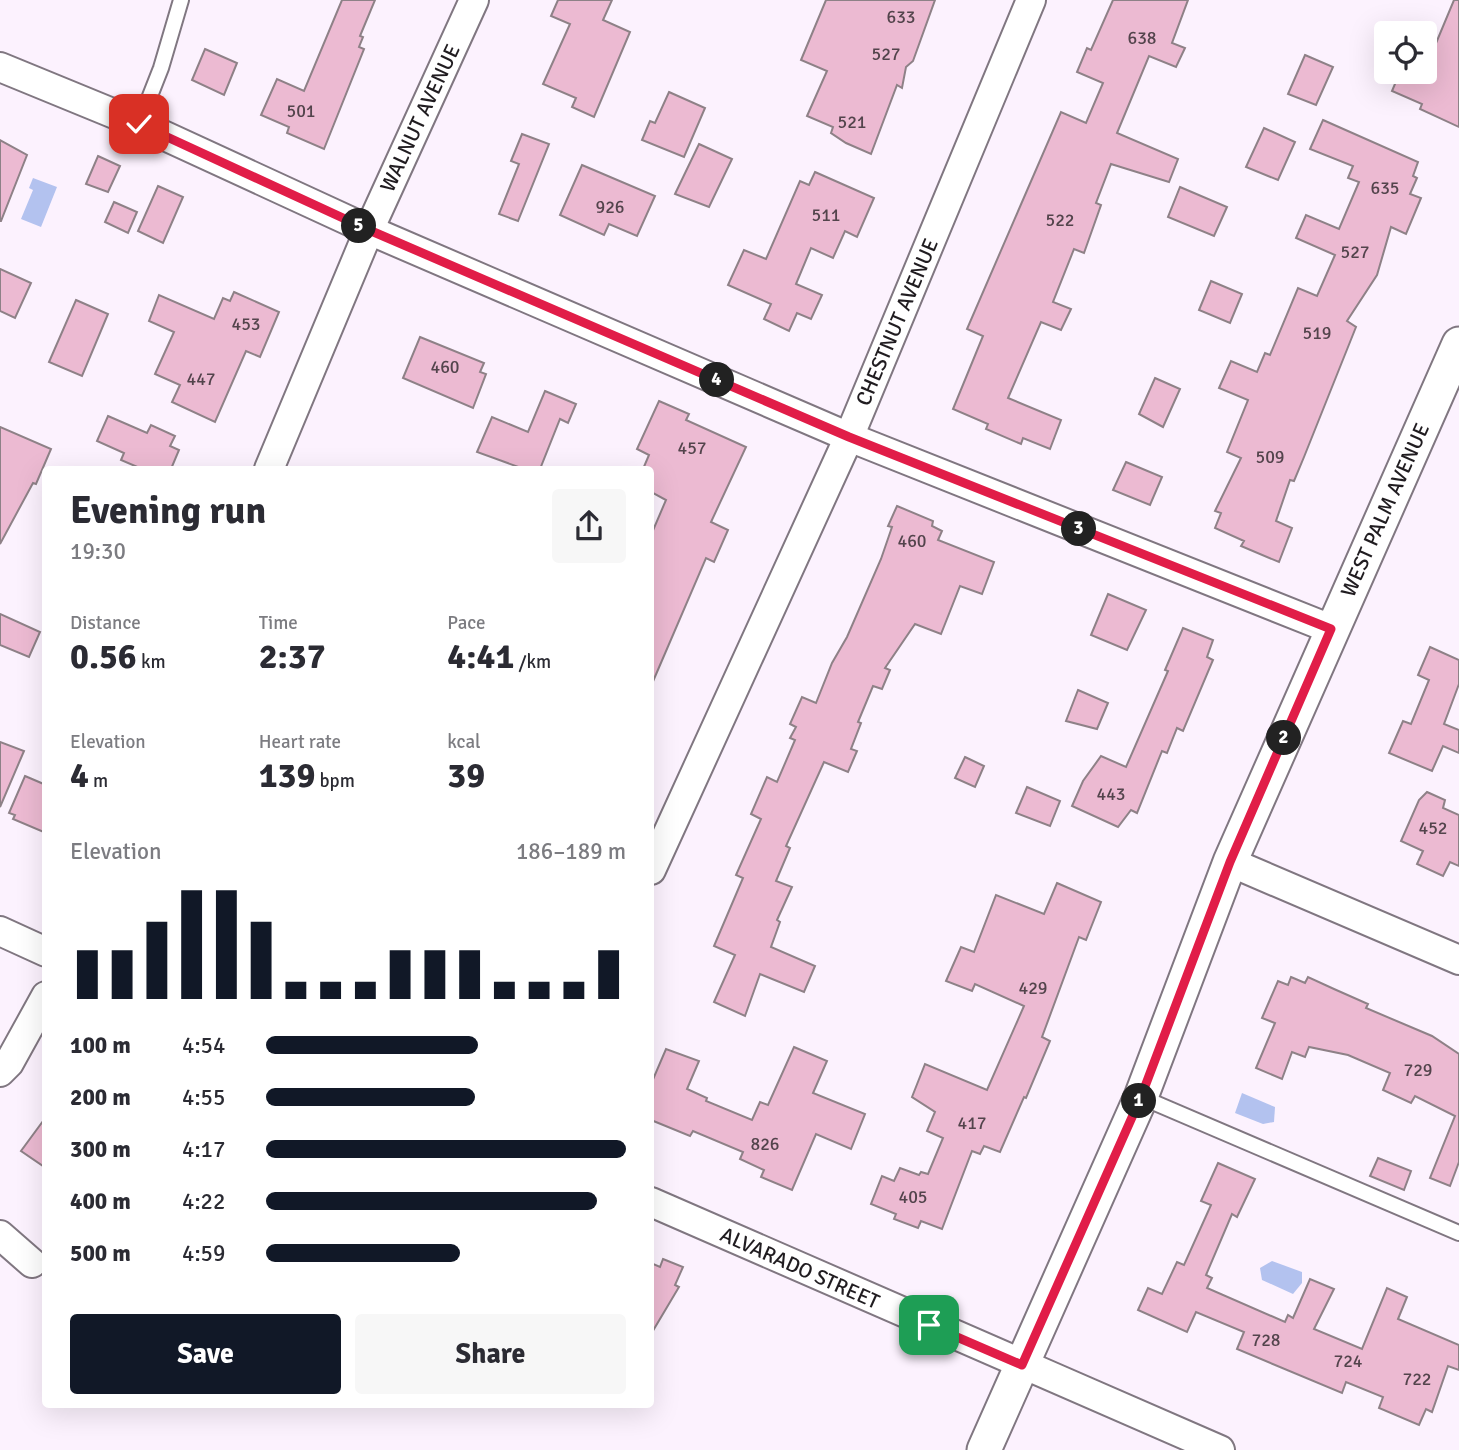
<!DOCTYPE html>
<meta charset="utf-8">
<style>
:root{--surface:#fff;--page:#f7f7f7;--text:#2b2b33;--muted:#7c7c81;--accent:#111827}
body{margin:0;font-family:Signika,sans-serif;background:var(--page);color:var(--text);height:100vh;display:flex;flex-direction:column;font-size:26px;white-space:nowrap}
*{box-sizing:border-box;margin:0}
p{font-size:23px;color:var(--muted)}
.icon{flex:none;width:38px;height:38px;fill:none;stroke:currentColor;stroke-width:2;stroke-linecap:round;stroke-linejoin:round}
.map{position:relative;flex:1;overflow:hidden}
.drawer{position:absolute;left:42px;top:466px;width:612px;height:942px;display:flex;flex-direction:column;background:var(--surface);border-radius:7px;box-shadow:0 7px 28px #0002}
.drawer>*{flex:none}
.buttons{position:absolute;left:1374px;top:21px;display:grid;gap:14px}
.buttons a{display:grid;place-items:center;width:63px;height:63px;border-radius:7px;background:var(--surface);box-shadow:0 7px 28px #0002;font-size:35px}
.pin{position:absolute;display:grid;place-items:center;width:60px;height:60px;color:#fff;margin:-30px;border-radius:14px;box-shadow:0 4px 10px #0006}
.km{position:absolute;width:35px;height:35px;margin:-18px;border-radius:50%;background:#222;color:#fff;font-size:19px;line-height:35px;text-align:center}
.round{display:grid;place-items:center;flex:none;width:74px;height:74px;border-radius:7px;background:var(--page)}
.headline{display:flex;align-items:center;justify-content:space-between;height:119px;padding:0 28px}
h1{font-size:38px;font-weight:800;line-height:52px}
.metrics{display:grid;grid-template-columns:repeat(3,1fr);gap:10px;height:119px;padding:7px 28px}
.metrics div{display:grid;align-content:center}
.metrics b{font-size:35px;font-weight:800}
.metrics small{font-size:19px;font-weight:400}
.metrics p{font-size:19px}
.chart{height:196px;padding:14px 28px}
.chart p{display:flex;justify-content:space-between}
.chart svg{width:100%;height:126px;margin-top:7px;stroke:var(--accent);stroke-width:6}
.action{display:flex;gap:14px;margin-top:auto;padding:14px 28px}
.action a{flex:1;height:80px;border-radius:7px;background:var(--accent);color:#fff;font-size:28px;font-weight:800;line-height:80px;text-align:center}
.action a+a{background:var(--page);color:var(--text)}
ul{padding:0 28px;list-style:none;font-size:23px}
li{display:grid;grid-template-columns:112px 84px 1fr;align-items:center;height:52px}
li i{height:18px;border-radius:9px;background:var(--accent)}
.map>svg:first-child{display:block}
</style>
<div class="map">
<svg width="1459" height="1450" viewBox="0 0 1459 1450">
<rect width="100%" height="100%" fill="#fcf2fe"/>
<g fill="#b3c2ef">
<polygon points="33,178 57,187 41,227 21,219 33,190 29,188"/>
<polygon points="1242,1093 1275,1107 1274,1122 1263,1124 1235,1113"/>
<polygon points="1272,1261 1302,1272 1302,1283 1293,1294 1262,1280 1260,1268"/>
</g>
<g fill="#ecbad2" stroke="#8e8187" stroke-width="2">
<polygon points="342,0 375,0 360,36 363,37 359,47 364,49 324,149 287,133 289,127 261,115 277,79 304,91"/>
<polygon points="558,0 612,0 603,20 630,32 594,117 572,107 576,98 543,84 570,24 551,16"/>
<polygon points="826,0 935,0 913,61 906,67 902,88 897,85 871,154 846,143 831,133 833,127 807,116 827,71 801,60"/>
<polygon points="1113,0 1188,0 1172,43 1185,48 1176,67 1149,56 1117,133 1178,159 1169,182 1111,164 1096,203 1101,205 1084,253 1074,249 1053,302 1071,309 1061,330 1041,322 1008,398 1061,420 1050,449 1023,438 1021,444 986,429 988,424 953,409 983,336 967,329 1061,112 1086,123 1103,83 1077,72 1087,48 1091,50"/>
<polygon points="1454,0 1459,0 1459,127 1420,109 1422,104 1392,91 1400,72 1424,72"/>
<polygon points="205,49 237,63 224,95 192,80"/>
<polygon points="1305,55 1333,67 1316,105 1288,94"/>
<polygon points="669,92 705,108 684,157 642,140 650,121 655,123"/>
<polygon points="1323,120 1418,162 1413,176 1417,178 1410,194 1421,198 1406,234 1391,227 1377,275 1347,321 1356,327 1304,457 1294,481 1290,480 1276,521 1292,528 1279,562 1241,546 1244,541 1215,528 1221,513 1215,511 1241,458 1227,452 1248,400 1219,388 1231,361 1257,372 1265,353 1270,355 1298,288 1317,296 1335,255 1296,238 1306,215 1339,229 1359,182 1348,178 1353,166 1310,149"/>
<polygon points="1264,128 1295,142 1278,180 1246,167"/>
<polygon points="522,134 549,144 518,221 499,214 519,164 511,161"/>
<polygon points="0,140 27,155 1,221 0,221"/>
<polygon points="699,144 732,159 709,207 675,194"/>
<polygon points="98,156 120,166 108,192 86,184"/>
<polygon points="582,165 655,196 637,236 609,224 604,235 560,215"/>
<polygon points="815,172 874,198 857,237 845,231 833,258 811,248 796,284 822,295 811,319 797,313 789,331 764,319 771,304 728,285 744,250 766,259 800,181 809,185"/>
<polygon points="158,186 183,197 163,243 138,231"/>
<polygon points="1180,187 1227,207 1214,236 1168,217"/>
<polygon points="114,202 137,212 128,233 105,222"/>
<polygon points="0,269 31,283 15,318 0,311"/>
<polygon points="1211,281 1242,294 1230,323 1199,310"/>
<polygon points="234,292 279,312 260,357 246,351 215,422 172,402 180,385 155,374 174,332 149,321 159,295 214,319 223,298 230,301"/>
<polygon points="76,300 108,314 82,376 49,362"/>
<polygon points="420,337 484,363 480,372 486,374 473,408 403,378"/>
<polygon points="1155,378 1180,389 1163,427 1139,414"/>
<polygon points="545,391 576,404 568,423 560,419 540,469 524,469 477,452 492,417 528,432"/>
<polygon points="659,401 689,414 686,420 746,447 711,522 728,530 714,562 706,558 651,686 651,535 666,500 651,492 651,469 643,469 649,455 637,449"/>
<polygon points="108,416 147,433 151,425 175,436 170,446 179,450 171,469 142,469 121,460 124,453 97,441"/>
<polygon points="0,427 51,449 36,484 33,483 0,544"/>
<polygon points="1126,462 1162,477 1150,505 1113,490"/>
<polygon points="897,506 933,521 932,526 942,531 938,540 994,562 982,594 960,586 941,634 915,624 885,668 890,670 882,689 873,686 858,722 861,723 851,749 857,751 848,772 824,762 786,846 790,848 776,881 792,887 777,920 780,922 771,947 815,966 804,992 760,974 745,1016 714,1002 735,955 714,946 743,878 736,875 761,819 751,814 767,777 777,782 795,740 790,738 796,727 790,724 802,697 816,703 832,663 847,637 881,559 892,527 888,526"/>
<polygon points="1108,594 1146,610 1127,650 1091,635"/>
<polygon points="0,614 40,632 29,657 0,645"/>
<polygon points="1183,628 1213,640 1207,657 1213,660 1183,731 1177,728 1167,753 1162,751 1137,813 1131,810 1118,827 1072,806 1083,781 1101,756 1126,767 1168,671 1165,670"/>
<polygon points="1430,647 1459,660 1459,684 1444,724 1459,730 1459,753 1443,746 1432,771 1389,753 1403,721 1411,724 1429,680 1418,675"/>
<polygon points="1078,690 1108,703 1097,729 1066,721"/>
<polygon points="0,742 24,751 0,807"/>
<polygon points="965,757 984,766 975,787 955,778"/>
<polygon points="25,776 46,785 46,833 13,819 15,815 9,813"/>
<polygon points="1027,787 1060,801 1050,826 1016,813"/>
<polygon points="1427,792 1445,800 1443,808 1459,815 1459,866 1450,862 1443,876 1417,864 1423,851 1401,841 1419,800"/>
<polygon points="1057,883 1101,902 1086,940 1079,937 1042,1037 1050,1041 1026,1098 1024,1097 1000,1152 984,1146 980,1154 972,1151 942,1229 921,1221 918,1228 894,1219 896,1214 871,1204 882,1176 894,1181 900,1168 919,1175 921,1172 928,1174 943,1138 927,1131 935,1112 912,1097 925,1064 987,1090 1024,1006 975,984 972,991 946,981 961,947 974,952 996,895 1044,914"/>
<polygon points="1291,977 1305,983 1308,977 1334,989 1368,1004 1366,1008 1432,1036 1459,1054 1459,1162 1450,1186 1430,1178 1455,1116 1415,1096 1411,1103 1383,1090 1390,1073 1348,1055 1309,1047 1305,1057 1292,1052 1282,1079 1256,1068 1275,1023 1262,1018 1278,981 1288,985"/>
<polygon points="794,1047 827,1061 813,1093 865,1114 851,1149 816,1134 792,1190 761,1177 764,1170 740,1159 743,1152 693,1131 690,1136 651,1120 651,1084 666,1049 699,1061 687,1089 707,1098 706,1101 752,1120 760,1102 768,1105"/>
<polygon points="46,1117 46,1168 21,1151"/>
<polygon points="1378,1158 1411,1171 1404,1190 1370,1176"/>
<polygon points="1218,1163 1255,1179 1237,1217 1232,1214 1206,1275 1212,1278 1207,1288 1285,1322 1288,1315 1293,1318 1310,1279 1334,1289 1314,1329 1362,1349 1387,1288 1407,1297 1398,1319 1459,1345 1459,1370 1448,1366 1432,1412 1426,1409 1419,1425 1379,1408 1383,1397 1346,1382 1342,1393 1237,1349 1244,1332 1196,1312 1187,1332 1138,1310 1148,1288 1162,1294 1177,1262 1184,1265 1211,1205 1201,1201"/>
<polygon points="663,1259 683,1267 675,1285 679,1287 651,1334 651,1263 660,1267"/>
</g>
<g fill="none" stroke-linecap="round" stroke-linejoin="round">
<defs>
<g id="service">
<polyline points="139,124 161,68 181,0"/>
<polyline points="1141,1097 1459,1233"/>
</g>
<g id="minor">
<polyline points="0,67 139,124 369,230 849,437 1331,629"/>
<polyline points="269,469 369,230 474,0"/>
<polyline points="1230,862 1459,960"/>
<polyline points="651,870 849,437 1031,0"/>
<polyline points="0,931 46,952"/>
<polyline points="0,1072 9,1063 46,996"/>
<polyline points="651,1202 1220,1450"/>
<polyline points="0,1235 32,1263"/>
</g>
<polyline id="tertiary" points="984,1450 1141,1097 1230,862 1459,344"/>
</defs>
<use href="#service" stroke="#807781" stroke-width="18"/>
<use href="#minor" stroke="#807781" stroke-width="32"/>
<use href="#tertiary" stroke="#807781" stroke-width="37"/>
<use href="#service" stroke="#fff" stroke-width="14"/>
<use href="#minor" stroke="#fff" stroke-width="28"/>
<use href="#tertiary" stroke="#fff" stroke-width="33"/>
</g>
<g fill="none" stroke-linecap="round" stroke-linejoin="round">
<defs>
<polyline id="route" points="139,124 369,230 849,437 1331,629 1230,862 1141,1097 1022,1365 929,1325"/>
</defs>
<use href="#route" stroke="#fff" stroke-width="14"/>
<use href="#route" stroke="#e11d48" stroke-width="9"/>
</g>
<g text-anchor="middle" stroke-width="6" stroke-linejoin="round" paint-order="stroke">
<g font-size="18" fill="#53444c">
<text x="901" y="23">633</text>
<text x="1142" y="44">638</text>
<text x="886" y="60">527</text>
<text x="301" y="117">501</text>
<text x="852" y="128">521</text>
<text x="1385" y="194">635</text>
<text x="610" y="213">926</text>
<text x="826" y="221">511</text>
<text x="1060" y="226">522</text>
<text x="1355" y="258">527</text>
<text x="246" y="330">453</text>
<text x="1317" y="339">519</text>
<text x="445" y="373">460</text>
<text x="201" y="385">447</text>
<text x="692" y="454">457</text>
<text x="1270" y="463">509</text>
<text x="912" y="547">460</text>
<text x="1111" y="800">443</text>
<text x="1433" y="834">452</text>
<text x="1033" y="994">429</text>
<text x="1418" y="1076">729</text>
<text x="972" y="1129">417</text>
<text x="765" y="1150">826</text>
<text x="913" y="1203">405</text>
<text x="1266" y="1346">728</text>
<text x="1348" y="1367">724</text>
<text x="1417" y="1385">722</text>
</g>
<g font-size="21" fill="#201c20" stroke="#fff">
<text transform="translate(420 118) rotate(-65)" y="7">WALNUT AVENUE</text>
<text transform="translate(897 322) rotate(-67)" y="7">CHESTNUT AVENUE</text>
<text transform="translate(1385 510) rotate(-66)" y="7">WEST PALM AVENUE</text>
<text transform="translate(800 1268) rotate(24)" y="7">ALVARADO STREET</text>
</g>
</g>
</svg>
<div class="buttons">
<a><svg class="icon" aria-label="locate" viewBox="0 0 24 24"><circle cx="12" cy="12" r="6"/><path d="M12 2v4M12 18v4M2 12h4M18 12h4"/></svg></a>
</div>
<div class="pin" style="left:929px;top:1325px;background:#1e9e55"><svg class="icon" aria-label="arrive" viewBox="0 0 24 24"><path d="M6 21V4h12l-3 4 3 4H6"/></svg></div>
<div class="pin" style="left:139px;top:124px;background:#d93025"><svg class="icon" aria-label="check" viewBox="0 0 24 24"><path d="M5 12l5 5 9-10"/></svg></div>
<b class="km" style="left:1139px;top:1101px">1</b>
<b class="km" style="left:1284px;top:738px">2</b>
<b class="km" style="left:1079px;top:529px">3</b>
<b class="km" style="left:717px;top:380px">4</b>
<b class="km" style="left:359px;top:226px">5</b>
<section class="drawer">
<div class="headline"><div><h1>Evening run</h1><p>19:30</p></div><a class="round"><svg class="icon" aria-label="share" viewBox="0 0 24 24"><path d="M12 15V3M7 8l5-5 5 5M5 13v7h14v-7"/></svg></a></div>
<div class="metrics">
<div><p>Distance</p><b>0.56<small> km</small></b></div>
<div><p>Time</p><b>2:37</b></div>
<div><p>Pace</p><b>4:41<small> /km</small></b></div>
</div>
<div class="metrics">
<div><p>Elevation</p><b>4<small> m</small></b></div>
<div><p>Heart rate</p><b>139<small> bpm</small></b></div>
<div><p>kcal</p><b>39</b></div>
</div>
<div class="chart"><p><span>Elevation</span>186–189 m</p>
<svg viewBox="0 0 160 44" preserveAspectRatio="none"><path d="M5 44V27M15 44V27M25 44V17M35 44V6M45 44V6M55 44V17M65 44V38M75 44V38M85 44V38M95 44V27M105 44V27M115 44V27M125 44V38M135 44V38M145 44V38M155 44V27"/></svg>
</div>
<ul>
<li><b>100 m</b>4:54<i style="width:59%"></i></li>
<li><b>200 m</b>4:55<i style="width:58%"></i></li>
<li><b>300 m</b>4:17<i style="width:100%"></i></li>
<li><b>400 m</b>4:22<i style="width:92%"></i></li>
<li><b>500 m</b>4:59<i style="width:54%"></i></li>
</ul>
<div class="action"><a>Save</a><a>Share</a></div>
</section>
</div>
